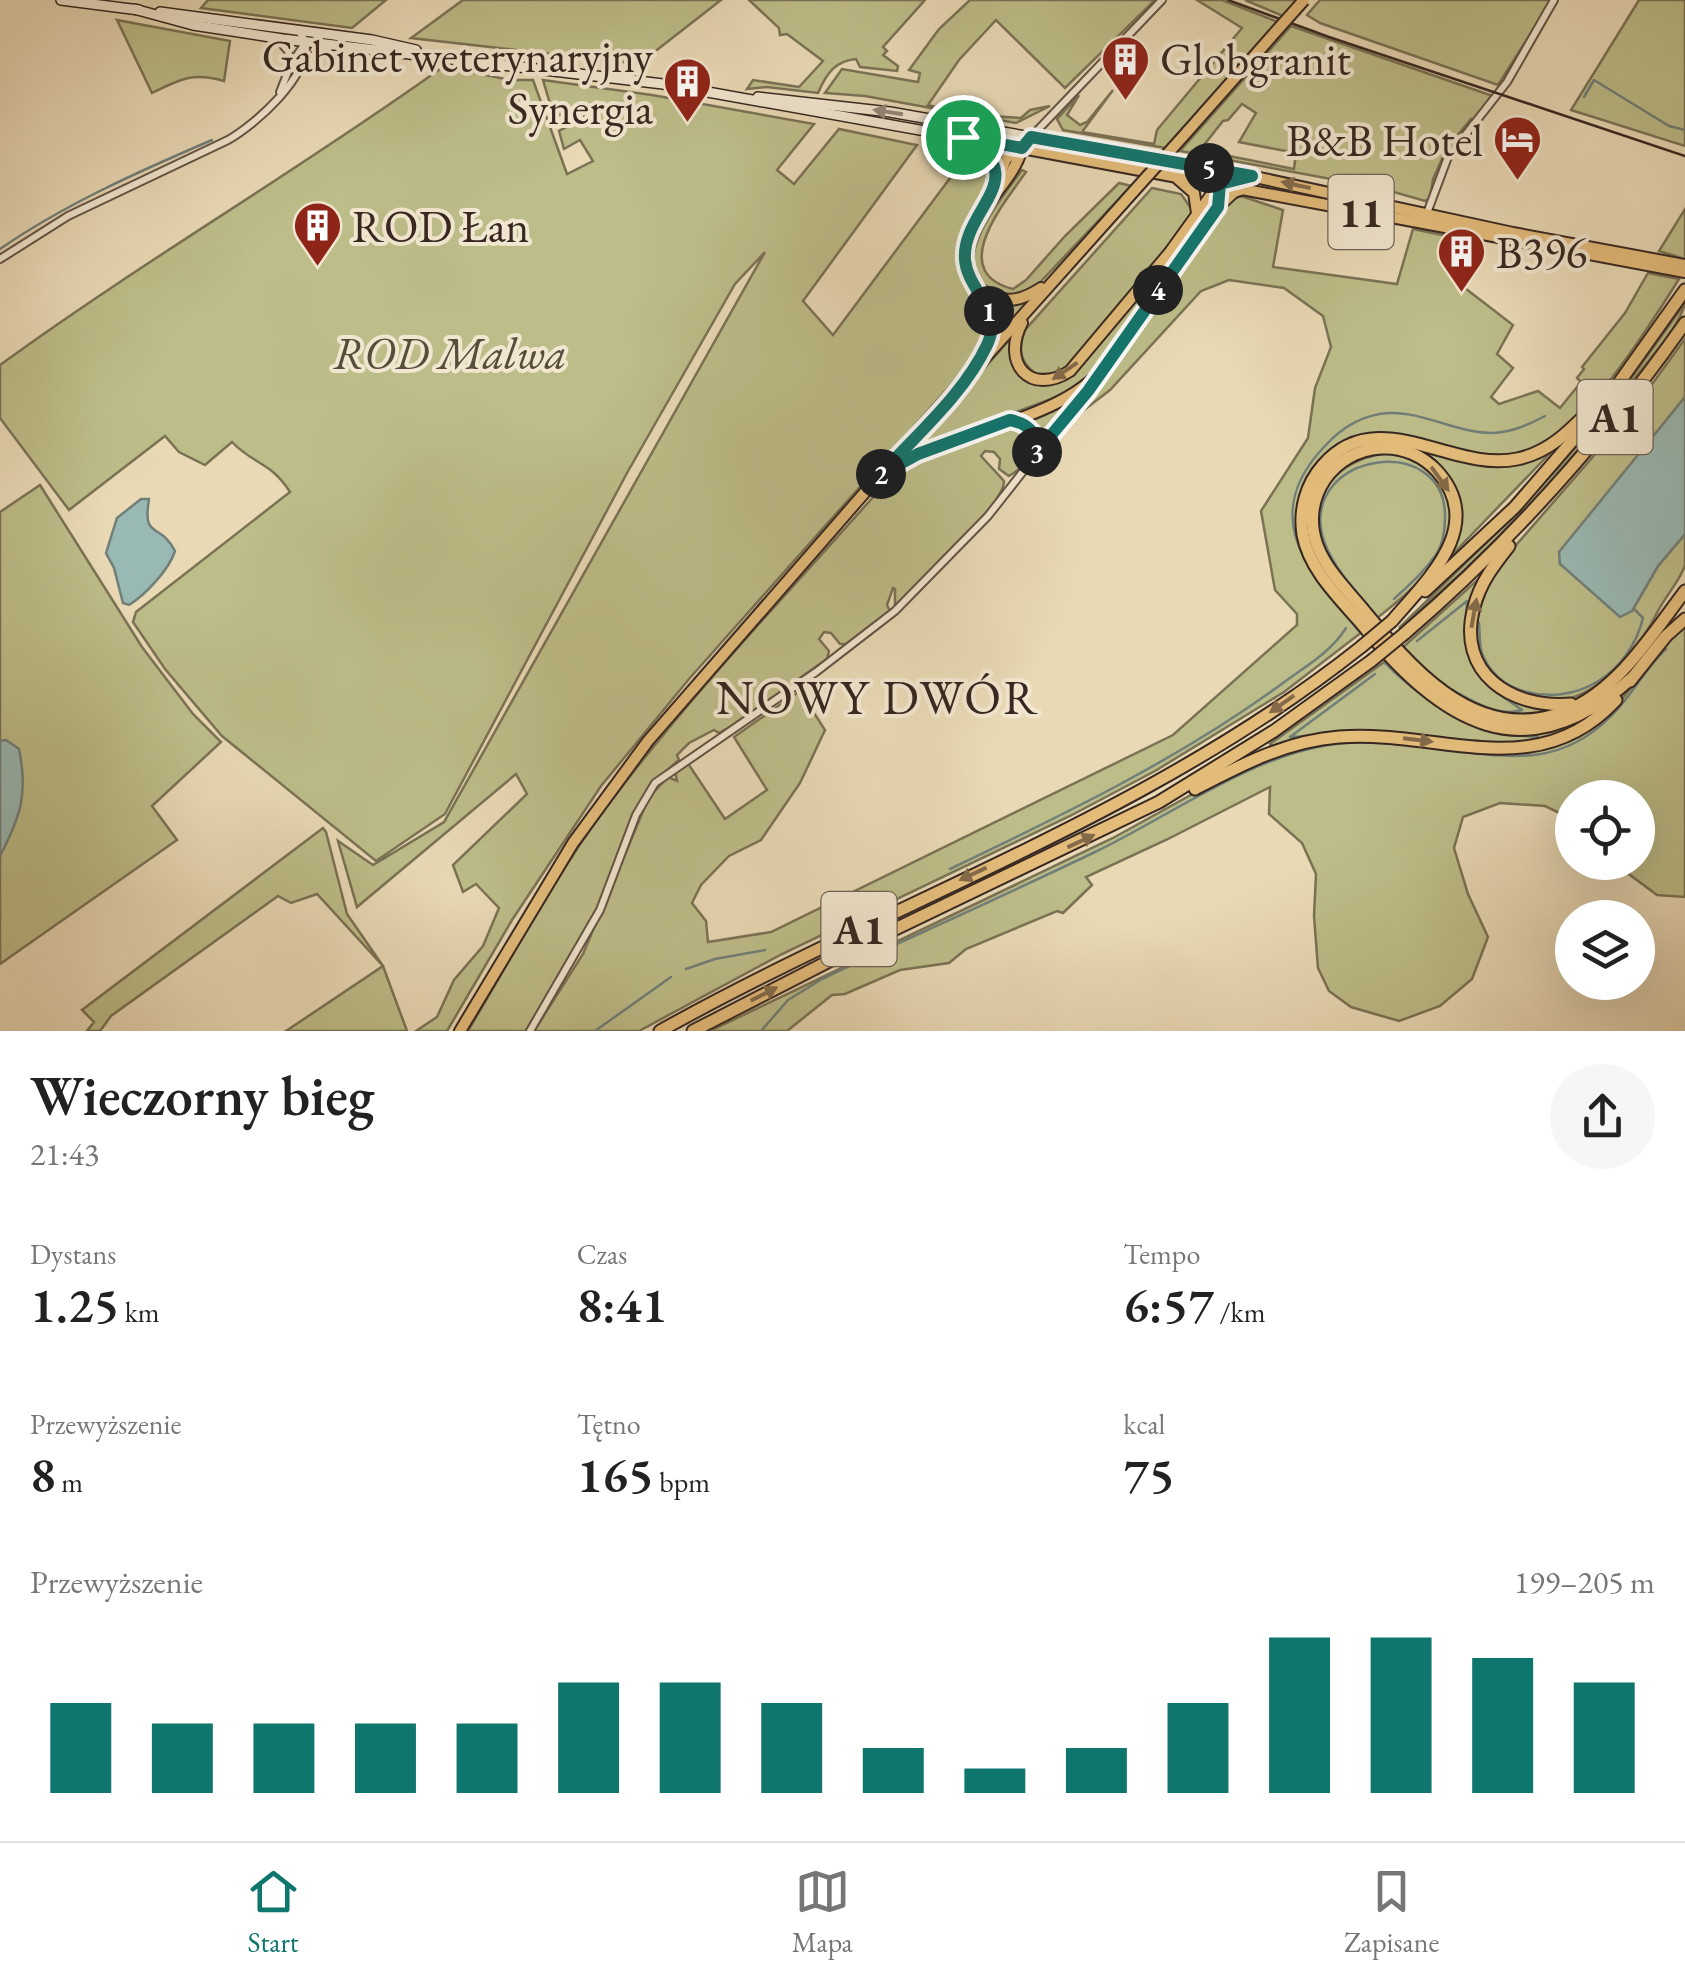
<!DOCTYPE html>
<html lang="pl">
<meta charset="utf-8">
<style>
:root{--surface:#fff;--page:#f6f6f6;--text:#222;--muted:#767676;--line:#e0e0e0;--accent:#0f766e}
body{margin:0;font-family:"EB Garamond",serif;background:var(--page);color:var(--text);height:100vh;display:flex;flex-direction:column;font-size:38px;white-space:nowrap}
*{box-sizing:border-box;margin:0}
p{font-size:32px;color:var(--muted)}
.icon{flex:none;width:55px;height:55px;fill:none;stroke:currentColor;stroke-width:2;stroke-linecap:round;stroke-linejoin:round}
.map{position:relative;height:1031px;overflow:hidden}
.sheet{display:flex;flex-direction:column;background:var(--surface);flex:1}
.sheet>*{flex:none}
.buttons{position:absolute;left:1555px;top:780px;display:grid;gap:20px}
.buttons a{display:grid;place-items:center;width:100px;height:100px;border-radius:50%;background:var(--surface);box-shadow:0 10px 40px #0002;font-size:50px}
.pin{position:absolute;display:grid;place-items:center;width:85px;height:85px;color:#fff;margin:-42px;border:5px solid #fff;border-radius:50%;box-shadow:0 2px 10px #0007}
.km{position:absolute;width:50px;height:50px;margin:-25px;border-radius:50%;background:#222;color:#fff;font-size:28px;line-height:50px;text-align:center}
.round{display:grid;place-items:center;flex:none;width:105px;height:105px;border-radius:52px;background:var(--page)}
.overview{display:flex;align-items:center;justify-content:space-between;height:170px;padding:0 30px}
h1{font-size:55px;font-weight:600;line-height:75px}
.figures{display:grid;grid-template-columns:repeat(3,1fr);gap:15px;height:170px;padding:10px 30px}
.figures div{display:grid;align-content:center}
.figures b{font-size:50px;font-weight:600}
.figures small{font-size:28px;font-weight:400}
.figures p{font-size:28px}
.chart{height:280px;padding:20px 30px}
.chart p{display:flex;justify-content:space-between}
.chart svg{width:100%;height:180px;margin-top:10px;stroke:var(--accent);stroke-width:6}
.dock{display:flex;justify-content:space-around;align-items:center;height:140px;border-top:2px solid var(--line);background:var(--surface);font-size:28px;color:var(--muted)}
.dock a{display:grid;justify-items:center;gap:5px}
.dock .active{color:var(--accent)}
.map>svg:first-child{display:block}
</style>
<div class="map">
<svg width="1685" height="1031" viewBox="0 0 1685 1031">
<rect width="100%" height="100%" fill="#e9d9b5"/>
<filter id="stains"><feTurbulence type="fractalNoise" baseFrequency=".002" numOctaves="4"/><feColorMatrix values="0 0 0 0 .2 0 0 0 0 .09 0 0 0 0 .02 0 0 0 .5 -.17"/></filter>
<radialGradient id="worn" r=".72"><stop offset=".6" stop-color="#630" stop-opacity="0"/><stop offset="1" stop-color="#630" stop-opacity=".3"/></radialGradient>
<g fill="#bdbd89" stroke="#7a7255" stroke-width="2.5">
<polygon points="208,0 386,0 352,28 201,8"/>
<polygon points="463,0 721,0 639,64 411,38"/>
<path d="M749 0H925L883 47 887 51 883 55 898 66 897 71 860 67 856 59C836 61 827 72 818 93L767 87 747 89 753 80 799 87 823 61 787 34 780 35 779 28Z"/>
<polygon points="970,0 1155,0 1065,88 996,20 959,60 928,105 953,112 865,96 825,93 842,69 918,82 920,73 909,70 939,29"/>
<polygon points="1197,0 1222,0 1278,22 1165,148 1063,130 1057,119 1079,95 1067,115 1080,125 1087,122 1113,90 1082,132 1154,144 1157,130 1242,28"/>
<polygon points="1245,0 1298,0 1283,16"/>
<polygon points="1320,0 1552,0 1498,85 1320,23 1307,15"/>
<polygon points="1639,0 1685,0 1685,146 1571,110"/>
<path d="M117 20 230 41 224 81C193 72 180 79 152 93Z"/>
<polygon points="1291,26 1490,95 1491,99 1475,120 1471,119 1447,148 1433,179 1430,198 1425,201 1380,188 1223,159 1224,155 1294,169 1296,153 1239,142 1256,113 1242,104 1228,120 1223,121 1200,150 1219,155 1219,158 1180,151"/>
<path d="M451 68 510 80H533L567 174 593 161 580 140 564 149 559 131 584 118 585 111 578 108 554 117 543 80 652 95 814 124 777 170 794 184 839 129 917 145 803 301 833 335 968 154C1013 165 962 229 959 255 954 300 1009 310 971 362L689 679 601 786 512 920 447 1031H416L437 1017 454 980 483 946 499 908 476 884 463 892 453 865 527 794 516 774 357 907 338 841 373 865 444 822 765 252 735 284 627 473 445 814 376 861 222 736 165 669 133 622 136 612 290 492C270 461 254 465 232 442L205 465 179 452 165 436 69 510 0 418V365C143 261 296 172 440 69L445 72Z"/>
<polygon points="982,103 990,116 1021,118 1030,110 1050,106 1016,123 959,113 962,109 975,115"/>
<path d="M1022 170 1026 172C1004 203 946 272 1013 289L1026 280 1065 236 1119 183 1131 186 1031 292C1016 298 1001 299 986 288 948 260 1004 195 1022 170Z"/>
<path d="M1152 188 1181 194 1193 211 1189 222 1071 364 1060 373 1036 374C1019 361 1018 349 1025 330Z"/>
<path d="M1241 196 1283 210 1273 267 1397 284 1413 229 1472 241 1461 285 1513 325 1497 354 1513 368 1491 397 1499 404 1538 391 1560 408 1581 382 1577 378 1584 369 1582 367 1625 313 1648 273 1679 279C1648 328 1585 431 1530 450 1511 457 1490 457 1470 454 1421 446 1403 426 1351 440L1298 529 1362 632 1284 692 1155 771 1070 816 782 954 639 1031H534L583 954 649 797 668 777 677 781 675 771 687 762 725 819 767 790 734 737 800 691 825 730 800 783 761 840 729 856 701 885 692 903 706 921 708 942 771 932 1173 735 1297 625V614L1275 590 1261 511 1308 438 1315 388 1331 347 1323 316 1284 288 1229 280 1201 291 1110 390 1071 420 1221 210 1231 200Z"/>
<polygon points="1685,209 1685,259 1659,251"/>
<polygon points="1169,258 1174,262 1087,379 1059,396 913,451 1009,340 1015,367 1052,384"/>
<polygon points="988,299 1016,305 1031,301 992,345 994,313"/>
<path d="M1685 303C1679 327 1654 353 1639 373 1569 466 1489 553 1399 628L1508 522 1558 468 1625 387Z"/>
<path d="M1685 339V397L1560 553V564L1632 611 1658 566 1685 534C1685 543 1685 555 1685 565 1681 579 1665 597 1658 611 1640 648 1602 695 1558 701 1541 704 1529 698 1514 691 1455 664 1476 599 1504 559L1631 413Z"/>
<polygon points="1080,396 1043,440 1024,421"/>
<path d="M1019 424 1032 435C1036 452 1024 468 1009 476L999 469 1000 459 994 452 985 451 981 456 1004 481C1005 505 916 586 895 607V589L893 588 887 605 890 611 846 644H840L831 633 824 632 819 639 829 651 827 659 730 727 719 733 714 730 689 743 677 755 679 760C624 802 627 847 599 905 578 948 551 989 526 1031H468C513 955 555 876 608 805 694 690 795 586 890 478 925 448 977 438 1019 424Z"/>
<path d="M1383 442C1419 444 1451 462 1486 465 1512 466 1533 454 1555 448L1450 557C1488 450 1358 406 1318 485 1307 507 1306 529 1316 551 1327 578 1353 602 1371 625L1368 627C1334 584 1276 527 1323 472 1339 452 1358 444 1383 442Z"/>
<path d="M1393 453C1415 458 1430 468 1442 487 1477 540 1412 590 1376 619 1358 597 1335 575 1324 549 1299 495 1342 455 1393 453Z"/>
<polygon points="40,485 142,647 193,714 221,742 152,806 177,840 0,964 0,512"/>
<path d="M1484 574 1469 645C1496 682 1508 712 1560 708 1487 728 1452 694 1401 649Z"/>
<polygon points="1685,626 1685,897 1657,895 1614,863 1638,862 1638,798 1572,798 1572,819 1545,806 1500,803 1463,817 1454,848 1468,894 1488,937 1472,979 1440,1006 1399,1021 1351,1007 1329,991 1318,968 1314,916 1316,874 1302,843 1269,814 1270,787 1166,840 1086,877 1092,885 1063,913 1057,911 966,949 949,963 900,970 845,994 832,995 787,1031 710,1031 1113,838 1220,779 1303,746 1364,740 1514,753 1561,744 1588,730 1612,711 1668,642"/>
<polygon points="1387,660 1403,677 1446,711 1559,728 1602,710 1564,734 1519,746 1414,737 1273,748 1270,744"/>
<polygon points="323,828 326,832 347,914 383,966 407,1031 286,1031 383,966 317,894 291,903 278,896 111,1016 100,1031 87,1031 94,1022 82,1010"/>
</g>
<g fill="#99b9b4" stroke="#717f79" stroke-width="2.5">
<polygon points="1685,397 1685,534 1658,566 1632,611 1620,617 1560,564 1559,552"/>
<path d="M141 499H149C142 541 160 521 175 551 169 570 145 595 129 605L123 603 114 568 106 553 117 518Z"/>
<path d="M6 740 19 749C28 793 21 816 0 856V741Z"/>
</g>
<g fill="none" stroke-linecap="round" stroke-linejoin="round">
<g stroke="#717f79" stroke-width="2.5">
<polyline points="1584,97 1594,80 1669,126 1685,130"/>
<path d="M0 249C65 204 140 171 212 140"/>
<path d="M1378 618C1359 594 1329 565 1322 534 1304 452 1445 432 1445 516 1445 529 1444 542 1437 553 1426 570 1409 585 1394 599"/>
<path d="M1479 623C1480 632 1479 645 1482 653 1488 670 1503 685 1520 690 1576 708 1629 674 1643 618L1634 609"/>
<path d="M1359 631C1310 573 1257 518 1324 447 1341 428 1363 414 1390 413 1428 412 1465 438 1502 432 1518 430 1532 423 1545 416"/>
<polyline points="1417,641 1467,601 1466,626"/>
<path d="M1385 663C1430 707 1474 735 1538 737"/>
<polyline points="1481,676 1492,689 1522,710"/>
<path d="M1447 687C1468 699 1498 718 1522 710"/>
<polyline points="1346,731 1368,731"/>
<polyline points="1381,731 1462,740"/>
<polyline points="1308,736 1290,737 1375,674"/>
<path d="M1449 750C1512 758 1562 766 1611 716 1632 696 1645 668 1666 649"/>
<path d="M950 869C1065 814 1181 758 1283 683 1306 666 1331 652 1346 628"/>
<polyline points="686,969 715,959 765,950"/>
<polyline points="595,1031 671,977"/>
<path d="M761 1031 788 1000 822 979C913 936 1006 895 1097 851 1174 814 1260 749 1346 743 1366 741 1386 743 1407 745"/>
</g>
<defs>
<g id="street">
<polyline points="279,40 288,51 291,64"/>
<polyline points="304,61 333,45"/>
<polyline points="280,92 291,64 306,42"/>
<polyline points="1032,136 1162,0"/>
<polyline points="1427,213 1448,157 1507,82 1554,0"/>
<path d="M0 259 68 216 228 140C256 124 309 77 306 42L298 30"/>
<path d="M1016 421C1032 424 1039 438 1035 453"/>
<polyline points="530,1031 600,910 636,815 655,783 816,672 895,611 988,516 1094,381"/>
</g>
<g id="secondary">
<polyline points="61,0 139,10"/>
<polyline points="134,9 193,25 283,39 663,84 1020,148"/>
<polyline points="160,12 372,40 416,50"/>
<polyline points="758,97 890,112 1031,137"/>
</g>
<g id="primary">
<polyline points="1187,132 1271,37"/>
<polyline points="963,137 989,154 996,180"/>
<polyline points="1022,148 1685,272"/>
<polyline points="1178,179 1194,193 1197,213"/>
<polyline points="988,202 1006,159 1031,137 1218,169 1513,233 1685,265"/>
<path d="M980 289C1002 304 1018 303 1041 288"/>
<path d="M1022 323C1001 363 1030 397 1070 371L1170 252 1219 184 1246 177"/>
<path d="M982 353C1010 310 966 295 965 258 964 214 1012 188 1022 148"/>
<path d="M889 469C952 432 1063 421 1106 365L1218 207 1234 192 1243 189"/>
<polyline points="460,1031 573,843 648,741 880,475 1134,191"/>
</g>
<g id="highway">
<path d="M1619 383C1585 410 1562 450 1517 459 1452 473 1378 402 1323 465 1306 484 1299 510 1303 535 1309 569 1339 598 1361 623 1441 722 1524 776 1633 677"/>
<polyline points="1616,387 1685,290"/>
<path d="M1509 546C1494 565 1480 583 1474 607 1456 673 1511 709 1571 704"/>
<polyline points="1425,591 1515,507 1599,410"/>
<path d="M1392 621C1427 580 1487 526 1437 471 1423 456 1403 447 1382 448 1333 450 1300 498 1317 545 1326 569 1345 588 1361 607 1408 664 1471 741 1555 715 1613 698 1650 637 1685 591"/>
<path d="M1404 634C1511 542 1604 438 1685 323"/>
<polyline points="1630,681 1666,636 1685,619"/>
<path d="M1195 789C1241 765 1286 741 1339 737 1437 729 1537 786 1616 700"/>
<path d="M660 1031C893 901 1150 815 1361 647"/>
<polyline points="693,1031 835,958 1159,802 1274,731 1371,661"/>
</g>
</defs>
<use href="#street" stroke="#635446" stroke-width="10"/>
<use href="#secondary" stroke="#362721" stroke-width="12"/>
<use href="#primary" stroke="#362721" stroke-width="14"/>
<use href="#highway" stroke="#362721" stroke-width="15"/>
<use href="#street" stroke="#f1e6cf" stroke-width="6"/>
<use href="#secondary" stroke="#f1e6cf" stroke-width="9"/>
<use href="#primary" stroke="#e4bc7a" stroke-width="10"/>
<use href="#highway" stroke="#e4bc7a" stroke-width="11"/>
<polyline stroke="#362721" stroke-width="2.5" points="1228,0 1329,37 1685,156"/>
<defs>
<g id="primary-bridge">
<polyline points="1271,37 1304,0"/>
<polyline points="1134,191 1187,132"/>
</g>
<g id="highway-bridge">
<polyline points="1361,647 1392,621"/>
<polyline points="1371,661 1404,634"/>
</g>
</defs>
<use href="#primary-bridge" stroke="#362721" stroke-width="14" stroke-linecap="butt"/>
<use href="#highway-bridge" stroke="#362721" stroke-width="15" stroke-linecap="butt"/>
<use href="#primary-bridge" stroke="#e4bc7a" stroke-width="10"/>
<use href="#highway-bridge" stroke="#e4bc7a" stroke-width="11"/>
</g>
<defs><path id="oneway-solid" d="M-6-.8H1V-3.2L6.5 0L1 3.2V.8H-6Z" transform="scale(2.5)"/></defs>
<use fill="#948678" href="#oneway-solid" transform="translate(888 112) rotate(-171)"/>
<g fill="#846a49">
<use href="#oneway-solid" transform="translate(1296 185) rotate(-168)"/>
<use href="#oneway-solid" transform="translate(1065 371) rotate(146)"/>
<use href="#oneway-solid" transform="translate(1440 479) rotate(54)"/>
<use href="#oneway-solid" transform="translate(1474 613) rotate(-80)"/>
<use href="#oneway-solid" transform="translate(1282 704) rotate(145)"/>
<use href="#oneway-solid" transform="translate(1418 740) rotate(7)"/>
<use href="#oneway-solid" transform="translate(1081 841) rotate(-25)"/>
<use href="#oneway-solid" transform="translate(973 874) rotate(155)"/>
<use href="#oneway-solid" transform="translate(764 994) rotate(-27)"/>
</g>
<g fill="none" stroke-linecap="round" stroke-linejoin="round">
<defs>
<path id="route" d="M963 137 1022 148 1031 137 1252 176 1220 184 1218 207 1088 391 1033 457C1042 437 1030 424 1010 420L918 454 880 475C916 435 964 394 987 345 1004 310 968 291 965 260 961 209 1037 177 963 137Z"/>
</defs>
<use href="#route" stroke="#fff" stroke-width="20"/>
<use href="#route" stroke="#0f766e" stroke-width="12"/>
</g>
<defs>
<symbol id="building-pin" viewBox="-11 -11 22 30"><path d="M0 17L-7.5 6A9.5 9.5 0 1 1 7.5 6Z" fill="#8f2418" stroke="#f1e6cf"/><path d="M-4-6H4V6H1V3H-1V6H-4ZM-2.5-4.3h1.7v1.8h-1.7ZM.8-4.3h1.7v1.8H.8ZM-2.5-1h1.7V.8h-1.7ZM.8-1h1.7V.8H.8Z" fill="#fff"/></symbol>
<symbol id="hotel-pin" viewBox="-11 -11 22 30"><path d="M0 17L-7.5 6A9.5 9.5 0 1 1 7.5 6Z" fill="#8f2418" stroke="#f1e6cf"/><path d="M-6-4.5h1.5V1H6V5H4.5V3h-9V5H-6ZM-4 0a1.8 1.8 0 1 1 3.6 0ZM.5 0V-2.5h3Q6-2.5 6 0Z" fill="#fff"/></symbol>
</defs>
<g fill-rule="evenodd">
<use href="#building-pin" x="1098" y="32" width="55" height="75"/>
<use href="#building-pin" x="660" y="54" width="55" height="75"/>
<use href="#hotel-pin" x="1490" y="112" width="55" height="75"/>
<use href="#building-pin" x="290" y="198" width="55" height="75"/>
<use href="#building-pin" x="1434" y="224" width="55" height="75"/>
</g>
<g text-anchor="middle" stroke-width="8" stroke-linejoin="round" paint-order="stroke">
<g fill="#f1e6cf" stroke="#6e6055" stroke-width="2.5">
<rect x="1328.5" y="175" width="65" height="74" rx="8"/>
<rect x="1577.5" y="380" width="75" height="74" rx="8"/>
<rect x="821.5" y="892" width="75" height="74" rx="8"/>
</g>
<g font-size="42" font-weight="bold" fill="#362721">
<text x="1361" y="227">11</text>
<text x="1615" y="432">A1</text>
<text x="859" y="944">A1</text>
</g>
<g font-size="45" fill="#362721" stroke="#f1e6cf" text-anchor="start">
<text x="653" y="72" text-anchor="end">Gabinet weterynaryjny<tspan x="653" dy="52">Synergia</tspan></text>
<text x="1160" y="75">Globgranit</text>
<text x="1483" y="156" text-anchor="end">B&amp;B Hotel</text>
<text x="352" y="242">ROD Łan</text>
<text x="1496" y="268">B396</text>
</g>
<g font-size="45" font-style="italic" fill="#584c3b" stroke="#f1e6cf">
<text x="450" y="369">ROD Malwa</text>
</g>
<g font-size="48" letter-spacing="2.5" fill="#362721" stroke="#f1e6cf">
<text x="878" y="714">NOWY DWÓR</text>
</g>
</g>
<rect width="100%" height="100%" filter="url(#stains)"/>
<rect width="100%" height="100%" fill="url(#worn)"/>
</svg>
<div class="buttons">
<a><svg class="icon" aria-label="locate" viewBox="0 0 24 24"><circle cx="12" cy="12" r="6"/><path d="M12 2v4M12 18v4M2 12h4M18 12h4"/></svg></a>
<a><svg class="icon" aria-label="layers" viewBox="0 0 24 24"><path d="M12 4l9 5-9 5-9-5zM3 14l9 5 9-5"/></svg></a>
</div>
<div class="pin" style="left:963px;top:137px;background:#1e9e55"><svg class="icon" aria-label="arrive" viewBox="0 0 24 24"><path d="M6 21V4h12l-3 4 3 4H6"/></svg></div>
<b class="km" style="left:989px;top:311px">1</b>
<b class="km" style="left:881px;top:474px">2</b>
<b class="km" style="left:1037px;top:452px">3</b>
<b class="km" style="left:1158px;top:290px">4</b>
<b class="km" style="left:1209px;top:168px">5</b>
</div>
<section class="sheet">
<div class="overview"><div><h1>Wieczorny bieg</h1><p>21:43</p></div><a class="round"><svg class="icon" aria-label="share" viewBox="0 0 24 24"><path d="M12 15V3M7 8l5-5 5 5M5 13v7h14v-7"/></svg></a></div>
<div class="figures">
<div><p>Dystans</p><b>1.25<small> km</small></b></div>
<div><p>Czas</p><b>8:41</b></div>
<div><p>Tempo</p><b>6:57<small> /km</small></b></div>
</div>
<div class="figures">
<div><p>Przewyższenie</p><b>8<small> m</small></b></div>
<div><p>Tętno</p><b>165<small> bpm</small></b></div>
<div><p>kcal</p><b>75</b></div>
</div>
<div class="chart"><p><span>Przewyższenie</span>199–205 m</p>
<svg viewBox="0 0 160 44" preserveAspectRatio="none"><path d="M5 44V22M15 44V27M25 44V27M35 44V27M45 44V27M55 44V17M65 44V17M75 44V22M85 44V33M95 44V38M105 44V33M115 44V22M125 44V6M135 44V6M145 44V11M155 44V17"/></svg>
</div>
</section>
<nav class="dock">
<a class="active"><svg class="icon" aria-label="home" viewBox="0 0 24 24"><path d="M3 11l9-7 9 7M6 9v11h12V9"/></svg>Start</a>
<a><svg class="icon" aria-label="map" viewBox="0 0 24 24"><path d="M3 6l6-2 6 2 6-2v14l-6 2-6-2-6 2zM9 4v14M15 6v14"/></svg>Mapa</a>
<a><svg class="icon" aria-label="saved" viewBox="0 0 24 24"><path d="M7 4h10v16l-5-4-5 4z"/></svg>Zapisane</a>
</nav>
